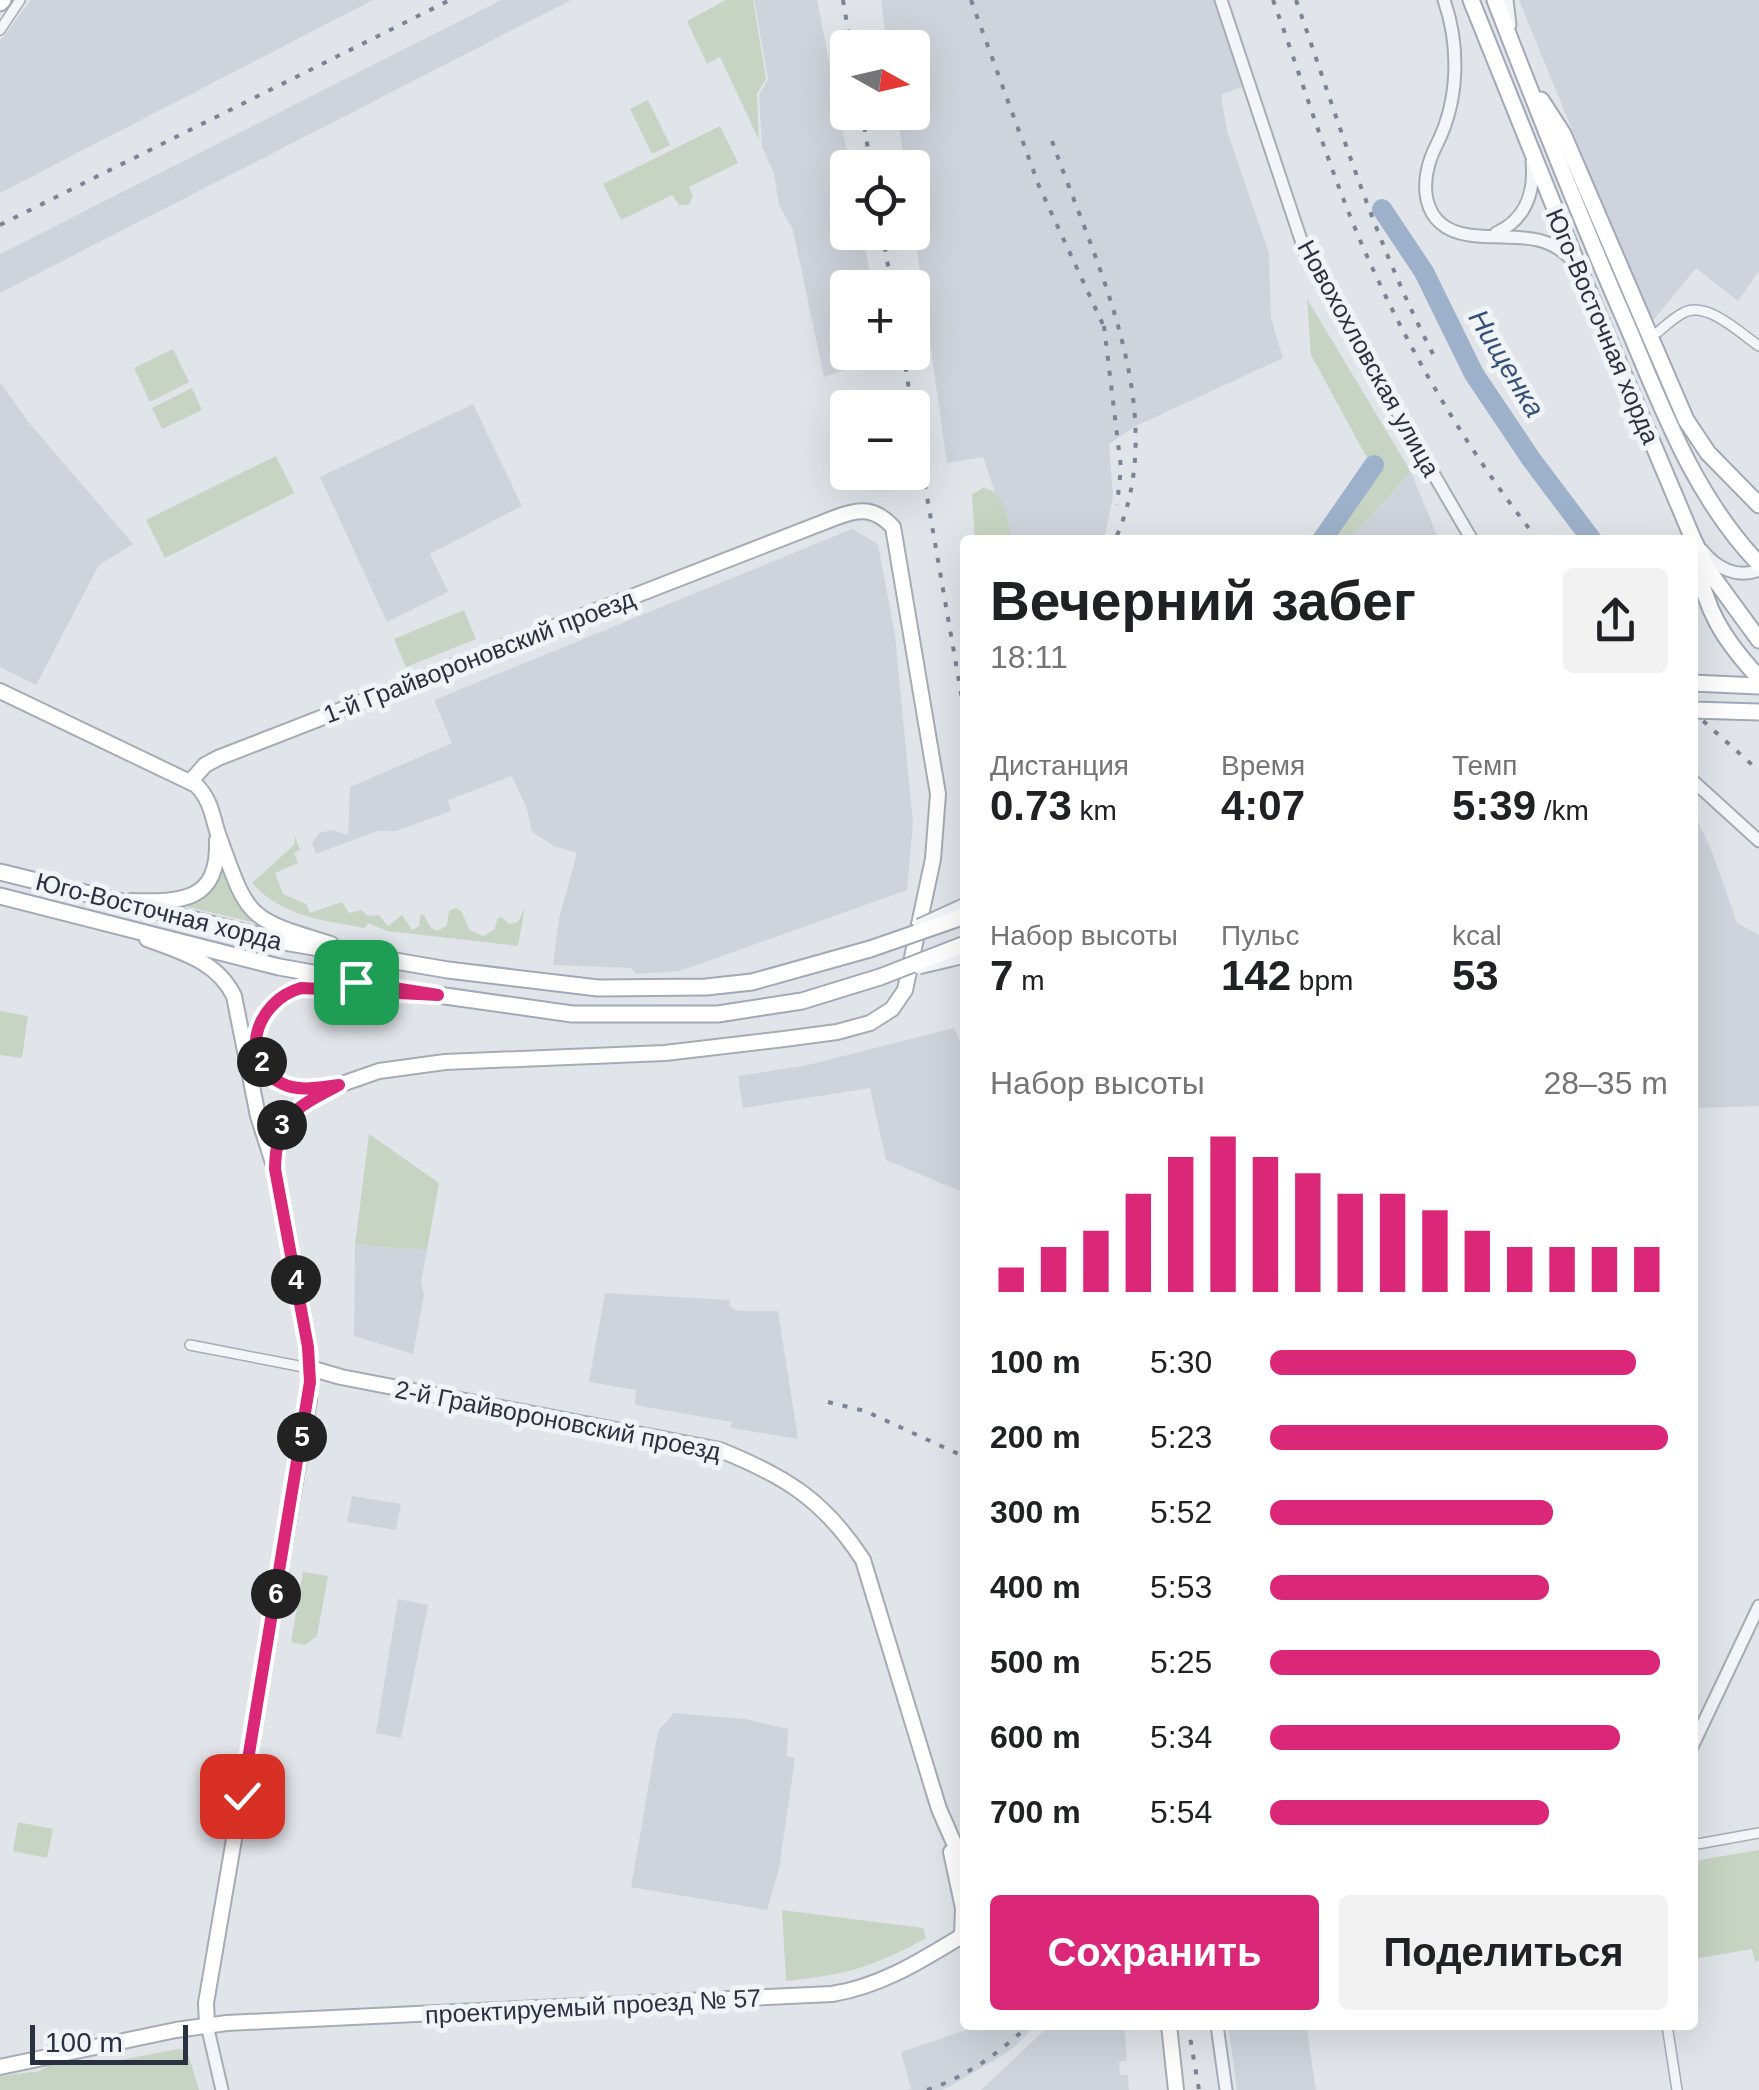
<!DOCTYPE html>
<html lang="ru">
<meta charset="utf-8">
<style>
:root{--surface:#fff;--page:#f2f2f2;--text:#202124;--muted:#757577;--accent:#db2777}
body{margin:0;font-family:Arial,sans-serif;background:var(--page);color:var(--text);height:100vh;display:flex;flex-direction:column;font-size:38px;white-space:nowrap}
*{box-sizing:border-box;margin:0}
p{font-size:32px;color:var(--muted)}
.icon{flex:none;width:55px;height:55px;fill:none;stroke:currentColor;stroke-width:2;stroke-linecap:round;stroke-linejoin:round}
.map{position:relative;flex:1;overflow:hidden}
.drawer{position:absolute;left:960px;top:535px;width:738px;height:1495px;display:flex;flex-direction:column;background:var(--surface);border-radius:10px;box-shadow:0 10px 40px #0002}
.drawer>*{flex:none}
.needle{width:65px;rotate:98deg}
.fabs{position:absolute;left:830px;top:30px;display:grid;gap:20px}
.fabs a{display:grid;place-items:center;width:100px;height:100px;border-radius:10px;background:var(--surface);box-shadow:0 10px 40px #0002;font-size:50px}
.scale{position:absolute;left:30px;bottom:25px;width:158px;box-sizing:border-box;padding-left:10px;border:5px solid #2a3242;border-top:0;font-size:28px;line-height:35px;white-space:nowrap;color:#2a3242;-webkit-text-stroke:8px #f1f4f7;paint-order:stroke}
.pin{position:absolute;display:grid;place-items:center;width:85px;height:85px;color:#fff;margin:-42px;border-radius:20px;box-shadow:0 5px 15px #0006}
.km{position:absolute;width:50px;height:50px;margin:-25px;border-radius:50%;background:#222;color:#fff;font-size:28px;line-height:50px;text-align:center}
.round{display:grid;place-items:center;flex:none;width:105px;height:105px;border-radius:10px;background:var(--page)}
.overview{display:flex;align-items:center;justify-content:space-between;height:170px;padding:0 30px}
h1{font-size:55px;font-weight:600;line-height:75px}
.figures{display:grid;grid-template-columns:repeat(3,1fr);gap:15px;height:170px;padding:10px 30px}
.figures div{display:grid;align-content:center}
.figures b{font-size:42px;font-weight:600}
.figures small{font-size:28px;font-weight:400}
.figures p{font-size:28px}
.chart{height:280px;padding:20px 30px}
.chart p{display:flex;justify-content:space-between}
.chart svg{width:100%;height:180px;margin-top:10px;stroke:var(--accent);stroke-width:6}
.primary-button{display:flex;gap:20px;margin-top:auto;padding:20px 30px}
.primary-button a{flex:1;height:115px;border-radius:10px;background:var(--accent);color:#fff;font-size:40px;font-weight:600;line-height:115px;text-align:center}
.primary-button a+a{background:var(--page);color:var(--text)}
ul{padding:0 30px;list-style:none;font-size:32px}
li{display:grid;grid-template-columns:160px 120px 1fr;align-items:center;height:75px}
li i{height:25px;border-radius:12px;background:var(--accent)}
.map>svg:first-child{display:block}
</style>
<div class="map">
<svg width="1759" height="2090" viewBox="0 0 1759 2090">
<rect width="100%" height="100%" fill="#e1e5ea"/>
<g fill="#cfd4dc">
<polygon points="31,0 373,0 0,193 0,41"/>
<polygon points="501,0 571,0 0,293 0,254"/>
<polygon points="754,0 817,0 850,167 848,232 862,233 873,287 848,288 848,352 886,353 887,357 824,377 793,230 779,205 774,173 762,147 759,95 768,79"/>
<polygon points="881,0 1217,0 1247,85 1221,95 1227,131 1269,253 1271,318 1283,358 1134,427 1109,444 1113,496 1104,540 1011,540 983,457 947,463 913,223 912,168 905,167 897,113 912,112 912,48 887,47"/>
<polygon points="1519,0 1759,0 1759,271 1738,301 1696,268 1651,323"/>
<polygon points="0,382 30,424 133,544 99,565 36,685 0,667"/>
<polygon points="473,404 522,506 430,554 448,592 387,622 320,477"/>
<polygon points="1411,472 1439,540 1348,540"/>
<polygon points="852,529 878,544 895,635 913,823 907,890 680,971 636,974 631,968 553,965 559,919 577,853 554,846 532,832 527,809 512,776 448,800 451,811 396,831 377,831 316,854 312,843 319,833 332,830 348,835 350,787 452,743 434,700"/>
<polygon points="1693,812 1711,849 1737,923 1759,935 1759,1106 1693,1108"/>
<polygon points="954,1028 965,1053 965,1193 886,1160 870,1088 743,1108 738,1076 808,1065"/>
<polygon points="355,1245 427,1250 421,1282 424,1295 413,1354 354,1336"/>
<polygon points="605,1293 730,1300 729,1306 738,1311 778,1311 798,1439 731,1428 732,1422 635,1405 636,1390 589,1382"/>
<polygon points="352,1496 401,1504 396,1530 347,1522"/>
<polygon points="398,1599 428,1605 401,1738 376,1733"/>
<polygon points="674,1713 745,1719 788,1729 787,1756 795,1758 779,1869 767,1910 631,1887 658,1731"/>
<polygon points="981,2025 1036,2025 1011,2050 951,2086 941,2090 902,2090 911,2089 901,2052"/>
<polygon points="1050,2025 1124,2025 1127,2060 1119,2062 1120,2075 1128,2075 1129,2090 981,2090"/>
<polygon points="1228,2025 1306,2025 1316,2090 1237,2090"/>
</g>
<g fill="#c7d4c3">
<polygon points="726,0 753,0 766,79 757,94 759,140 720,57 707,64 687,21"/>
<polygon points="648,100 670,145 652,154 630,109"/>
<polygon points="720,126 738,163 689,187 693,197 688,205 679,205 672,195 621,220 603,184"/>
<polygon points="1307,299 1411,472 1348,540 1312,540 1332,514 1367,458 1311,355"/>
<polygon points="173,349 189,382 150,402 134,368"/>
<polygon points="192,388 202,410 162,429 152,408"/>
<polygon points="276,456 294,493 165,558 146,520"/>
<path d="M983 488C1006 491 1008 520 1011 540H975L972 494Z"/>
<polygon points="464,610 476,639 406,667 394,639"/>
<path d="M279 792 300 850 294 853 298 863 275 873 283 894 306 904 310 913 342 902 349 913 361 910 368 916 379 915 388 926 402 915 412 930 419 926 420 916 423 914 431 928 438 931 447 925 449 911 456 908 461 911 470 930 483 936 494 930 498 918 501 917 509 924 518 922 525 907 518 946 387 931 368 923 365 928C323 920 283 917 252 883L294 845 295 837Z"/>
<polygon points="223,867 240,905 256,923 184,906 212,888"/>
<polygon points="0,1011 28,1016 22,1058 0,1055"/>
<polygon points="369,1134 439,1183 427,1250 355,1245"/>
<polygon points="303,1572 328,1576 317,1636 305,1645 291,1642"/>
<polygon points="18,1822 53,1829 47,1858 13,1851"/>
<polygon points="1759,1850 1759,1961 1755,1962 1752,1949 1693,1959 1693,1861"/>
<path d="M782 1910 923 1928 926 1938C874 1967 845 1975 786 1981Z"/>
<polygon points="178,2049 187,2050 199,2090 0,2090 0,2076 40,2071 58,2060 76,2058 78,2062 82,2060 99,2064"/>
</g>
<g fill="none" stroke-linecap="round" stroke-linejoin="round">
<g stroke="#9db2ca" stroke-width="20">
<polyline points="1382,209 1424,272 1474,374 1531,459 1592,540"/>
<polyline points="1322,540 1374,465"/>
</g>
<defs>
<g id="minor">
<polyline points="0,30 20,0"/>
<path d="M1658 332C1666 325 1676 316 1685 312 1709 302 1741 334 1759 346"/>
<polyline points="190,1345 309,1368"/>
<polyline points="1692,1845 1759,1833"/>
<polyline points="1667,2025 1677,2090"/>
</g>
<g id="tertiary">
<polyline points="1221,0 1306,255 1472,540"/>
<path d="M1444 0C1460 46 1459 100 1437 144 1418 180 1419 228 1469 235 1507 241 1542 228 1572 260"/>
<polyline points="1507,0 1510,25"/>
<path d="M1496 233C1525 220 1535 193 1532 162"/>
<path d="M1702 550C1716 568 1737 579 1759 570"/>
<polyline points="1692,780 1759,841"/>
<polyline points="1692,1747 1759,1606"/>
<polyline points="207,2025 222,2090"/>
<polyline points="1217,2025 1226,2090"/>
</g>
<g id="secondary">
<path d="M0 691 196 785C211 800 212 815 218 834 249 919 245 918 331 944"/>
<path d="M190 782 205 765 218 758 837 517C861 508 875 508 893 527L938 794 933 859 905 990 892 1009 870 1023 837 1032 784 1039 665 1053 445 1062 379 1071 339 1085 291 1112 280 1133 275 1169"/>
<path d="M131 901C182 902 219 902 217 840"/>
<path d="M147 939C181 952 217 961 234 996L258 1116 275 1169 288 1234 309 1347V1400L206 2003 207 2025"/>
<path d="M328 1086C313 1087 296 1091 282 1084 241 1064 254 1005 292 991 319 980 357 989 385 991"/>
<path d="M310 1368 341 1377 720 1450C785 1476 824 1500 863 1560L939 1809 965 1868"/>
<polyline points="951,1852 963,1908 962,1936"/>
<polyline points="1169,2025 1176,2090"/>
<path d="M0 2067 176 2030 227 2023 832 1994C882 1986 922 1960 965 1934"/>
</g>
<g id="primary">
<polyline points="1471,0 1580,271 1693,539 1708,570 1759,640"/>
<path d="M1495 0C1537 109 1580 218 1627 325 1663 410 1694 496 1759 564"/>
<polyline points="0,3 3,0"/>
<polyline points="1541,100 1563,134 1686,420 1708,453 1759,505"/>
<path d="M1696 558C1705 610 1723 639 1759 678"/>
<polyline points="1692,683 1759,686"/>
<polyline points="0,872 284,942 448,970 598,988 706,987 752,982 870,949"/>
<polyline points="0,896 279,967 438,995 572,1014 718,1014 802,1001 880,977"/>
</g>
</defs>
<use href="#minor" stroke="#a6acb4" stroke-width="12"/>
<use href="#tertiary" stroke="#a6acb4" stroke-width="15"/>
<use href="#secondary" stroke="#a6acb4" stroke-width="18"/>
<use href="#primary" stroke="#a1a9b6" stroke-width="19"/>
<use href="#minor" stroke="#f4f5f8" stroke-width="9"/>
<use href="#tertiary" stroke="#f4f5f8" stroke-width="11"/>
<use href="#secondary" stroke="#fff" stroke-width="14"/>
<use href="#primary" stroke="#fff" stroke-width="15"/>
<g stroke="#7b8494" stroke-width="4" stroke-dasharray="5 10" stroke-linecap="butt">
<polyline points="843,0 851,48"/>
<polyline points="971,0 1039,186 1105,329"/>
<path d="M1273 0C1307 93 1335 190 1378 280 1421 372 1475 460 1538 540"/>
<path d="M1296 0C1338 120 1374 240 1433 354"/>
<polyline points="862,112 871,168"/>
<path d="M1052 141C1095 263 1173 412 1115 540"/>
<polyline points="0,225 450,0"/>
<polyline points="882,232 892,288"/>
<polyline points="1104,326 1121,468 1117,505"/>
<polyline points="903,352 912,408"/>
<polyline points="912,410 965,716"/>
<polyline points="1692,711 1759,771"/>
<polyline points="828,1402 865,1411 965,1457"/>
<polyline points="1188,2025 1199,2090"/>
<path d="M927 2090C966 2077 999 2053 1029 2025"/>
</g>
<defs>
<g id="tertiary-bridge">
<polyline points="919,925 965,904"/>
<polyline points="919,968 965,957"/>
</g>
<g id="primary-bridge">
<polyline points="1692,710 1759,712"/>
<polyline points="870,949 965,916"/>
<polyline points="880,977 965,944"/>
</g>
</defs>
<use href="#tertiary-bridge" stroke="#a6acb4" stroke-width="15" stroke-linecap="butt"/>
<use href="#primary-bridge" stroke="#a1a9b6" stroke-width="19" stroke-linecap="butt"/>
<use href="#tertiary-bridge" stroke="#f4f5f8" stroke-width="11"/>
<use href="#primary-bridge" stroke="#fff" stroke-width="15"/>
</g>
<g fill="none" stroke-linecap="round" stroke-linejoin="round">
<defs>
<path id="route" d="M242 1796 310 1382 308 1347 275 1169C276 1116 295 1108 339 1085 321 1087 300 1092 283 1084 236 1063 255 1001 301 988L438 995 356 982"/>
</defs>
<use href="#route" stroke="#fff" stroke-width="20"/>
<use href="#route" stroke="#db2777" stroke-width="12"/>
</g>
<g text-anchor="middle" stroke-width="10" stroke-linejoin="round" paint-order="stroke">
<g font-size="25" fill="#2a3242" stroke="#f1f4f7">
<text transform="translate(1603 326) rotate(67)" y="9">Юго-Восточная хорда</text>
<text transform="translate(1369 358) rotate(61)" y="9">Новохохловская улица</text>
<text transform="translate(479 656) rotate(-21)" y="9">1-й Грайвороновский проезд</text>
<text transform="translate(159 911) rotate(14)" y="9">Юго-Восточная хорда</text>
<text transform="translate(558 1420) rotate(11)" y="9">2-й Грайвороновский проезд</text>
<text transform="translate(593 2006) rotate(-3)" y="9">проектируемый проезд № 57</text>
</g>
<g font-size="28" font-style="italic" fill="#345076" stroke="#f1f4f7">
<text transform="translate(1507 363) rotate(59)" y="10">Нищенка</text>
</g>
</g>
</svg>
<div class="fabs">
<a><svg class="needle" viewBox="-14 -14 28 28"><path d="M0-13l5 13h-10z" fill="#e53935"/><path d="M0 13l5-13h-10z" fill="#757577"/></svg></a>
<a><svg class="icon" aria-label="locate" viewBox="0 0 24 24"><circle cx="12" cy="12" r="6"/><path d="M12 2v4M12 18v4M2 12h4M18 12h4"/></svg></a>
<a>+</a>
<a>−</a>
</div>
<div class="scale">100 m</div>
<div class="pin" style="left:356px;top:982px;background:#1e9e55"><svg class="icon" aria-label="arrive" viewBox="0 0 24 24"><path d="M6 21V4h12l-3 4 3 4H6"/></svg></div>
<div class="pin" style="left:242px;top:1796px;background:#d93025"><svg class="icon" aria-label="check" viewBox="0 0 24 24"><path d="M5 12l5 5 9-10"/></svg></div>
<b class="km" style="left:262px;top:1062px">2</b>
<b class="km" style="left:282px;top:1125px">3</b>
<b class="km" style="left:296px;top:1280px">4</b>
<b class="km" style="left:302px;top:1437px">5</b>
<b class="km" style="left:276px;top:1594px">6</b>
<section class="drawer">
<div class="overview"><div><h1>Вечерний забег</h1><p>18:11</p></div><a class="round"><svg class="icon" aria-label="share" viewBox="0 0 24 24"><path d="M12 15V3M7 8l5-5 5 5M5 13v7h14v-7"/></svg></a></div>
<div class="figures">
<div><p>Дистанция</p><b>0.73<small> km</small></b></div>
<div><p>Время</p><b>4:07</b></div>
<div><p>Темп</p><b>5:39<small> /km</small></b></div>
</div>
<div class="figures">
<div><p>Набор высоты</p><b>7<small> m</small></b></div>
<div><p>Пульс</p><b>142<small> bpm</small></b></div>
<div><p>kcal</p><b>53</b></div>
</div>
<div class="chart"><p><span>Набор высоты</span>28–35 m</p>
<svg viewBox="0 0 160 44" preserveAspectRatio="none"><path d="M5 44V38M15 44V33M25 44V29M35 44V20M45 44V11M55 44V6M65 44V11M75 44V15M85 44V20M95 44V20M105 44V24M115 44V29M125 44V33M135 44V33M145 44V33M155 44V33"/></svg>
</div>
<ul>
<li><b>100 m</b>5:30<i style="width:92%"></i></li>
<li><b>200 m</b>5:23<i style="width:100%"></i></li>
<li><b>300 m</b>5:52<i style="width:71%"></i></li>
<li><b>400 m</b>5:53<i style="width:70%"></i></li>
<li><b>500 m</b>5:25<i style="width:98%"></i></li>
<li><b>600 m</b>5:34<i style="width:88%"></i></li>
<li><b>700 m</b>5:54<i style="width:70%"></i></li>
</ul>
<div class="primary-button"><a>Сохранить</a><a>Поделиться</a></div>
</section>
</div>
